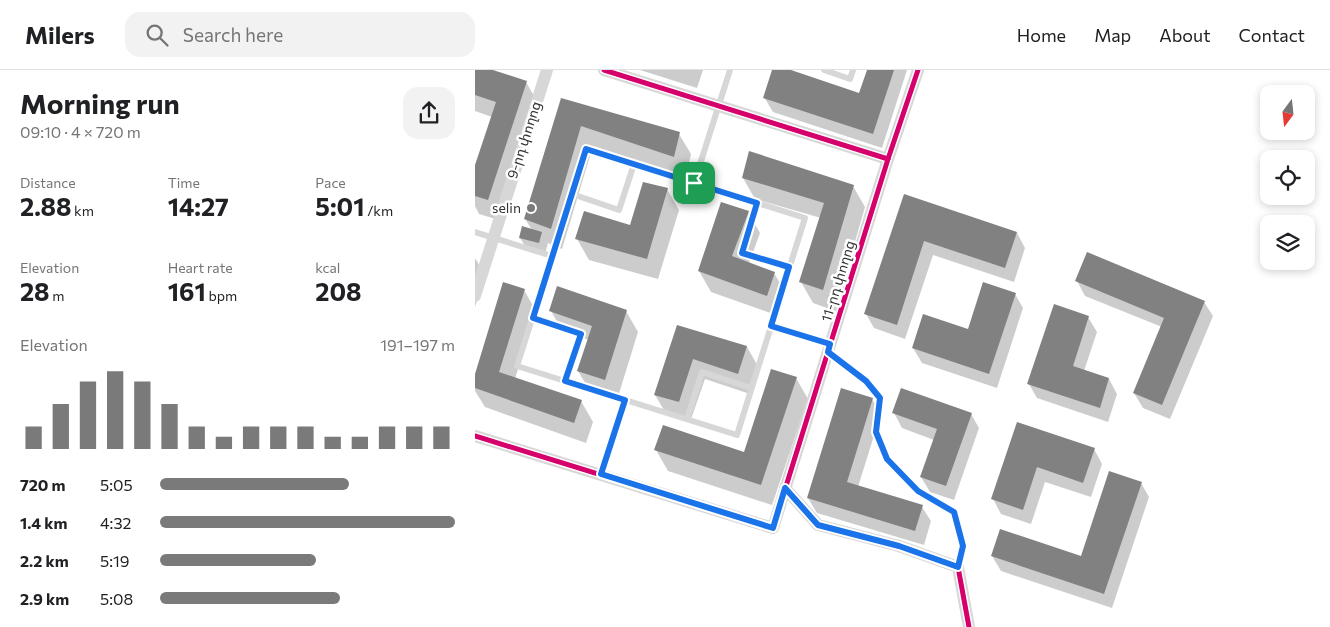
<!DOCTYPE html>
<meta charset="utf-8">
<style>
:root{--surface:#fff;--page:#f2f2f2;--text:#202124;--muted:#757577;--line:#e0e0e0;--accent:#7a7a7a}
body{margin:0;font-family:Commissioner,"Noto Sans Armenian",sans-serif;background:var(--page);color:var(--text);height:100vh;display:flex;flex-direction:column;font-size:19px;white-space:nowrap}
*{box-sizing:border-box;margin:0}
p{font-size:16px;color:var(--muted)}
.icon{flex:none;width:28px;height:28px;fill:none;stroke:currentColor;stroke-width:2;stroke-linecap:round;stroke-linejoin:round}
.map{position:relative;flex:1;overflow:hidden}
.side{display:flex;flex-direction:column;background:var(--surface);width:475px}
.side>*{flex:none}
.needle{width:32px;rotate:195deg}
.fabs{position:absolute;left:785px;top:15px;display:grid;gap:10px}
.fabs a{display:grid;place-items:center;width:55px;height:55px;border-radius:10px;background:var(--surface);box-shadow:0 2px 8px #0003;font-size:25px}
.pin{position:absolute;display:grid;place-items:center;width:42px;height:42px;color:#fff;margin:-21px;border-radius:10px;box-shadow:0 2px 8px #0006}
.round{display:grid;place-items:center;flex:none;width:52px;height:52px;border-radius:15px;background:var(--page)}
.head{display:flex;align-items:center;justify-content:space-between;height:85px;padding:0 20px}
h1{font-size:28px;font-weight:700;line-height:38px}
.metrics{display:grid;grid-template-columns:repeat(3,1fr);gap:8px;height:85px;padding:5px 20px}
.metrics div{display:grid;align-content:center}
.metrics b{font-size:25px;font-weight:700}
.metrics small{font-size:14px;font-weight:400}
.metrics p{font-size:14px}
.chart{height:140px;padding:10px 20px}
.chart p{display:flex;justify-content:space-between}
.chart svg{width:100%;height:90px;margin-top:5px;stroke:var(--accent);stroke-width:6}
ul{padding:0 20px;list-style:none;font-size:16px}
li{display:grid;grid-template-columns:80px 60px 1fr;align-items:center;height:38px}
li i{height:12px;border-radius:6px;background:var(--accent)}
header{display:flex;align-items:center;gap:30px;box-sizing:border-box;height:70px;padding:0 25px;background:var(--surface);border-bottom:1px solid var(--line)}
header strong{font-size:24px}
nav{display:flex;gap:28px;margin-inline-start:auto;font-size:18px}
.search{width:350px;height:45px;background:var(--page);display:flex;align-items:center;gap:12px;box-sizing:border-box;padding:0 18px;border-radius:15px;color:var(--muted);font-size:19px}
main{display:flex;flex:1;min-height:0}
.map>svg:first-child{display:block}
</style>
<header>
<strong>Milers</strong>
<div class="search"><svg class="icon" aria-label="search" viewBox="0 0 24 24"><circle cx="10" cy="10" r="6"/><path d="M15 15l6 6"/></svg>Search here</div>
<nav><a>Home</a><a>Map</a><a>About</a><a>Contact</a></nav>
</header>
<main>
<section class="side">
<div class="head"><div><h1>Morning run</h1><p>09:10 · 4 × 720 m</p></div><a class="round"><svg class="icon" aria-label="share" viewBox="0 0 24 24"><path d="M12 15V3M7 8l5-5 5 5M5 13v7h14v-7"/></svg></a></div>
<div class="metrics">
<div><p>Distance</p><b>2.88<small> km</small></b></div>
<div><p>Time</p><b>14:27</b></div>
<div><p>Pace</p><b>5:01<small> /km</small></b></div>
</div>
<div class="metrics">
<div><p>Elevation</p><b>28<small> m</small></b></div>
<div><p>Heart rate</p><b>161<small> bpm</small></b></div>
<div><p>kcal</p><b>208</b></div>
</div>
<div class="chart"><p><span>Elevation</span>191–197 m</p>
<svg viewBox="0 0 160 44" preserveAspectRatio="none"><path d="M5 44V33M15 44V22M25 44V11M35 44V6M45 44V11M55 44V22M65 44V33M75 44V38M85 44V33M95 44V33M105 44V33M115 44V38M125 44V38M135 44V33M145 44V33M155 44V33"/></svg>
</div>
<ul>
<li><b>720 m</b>5:05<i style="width:64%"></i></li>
<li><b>1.4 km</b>4:32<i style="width:100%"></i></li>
<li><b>2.2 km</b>5:19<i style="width:53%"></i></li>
<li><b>2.9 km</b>5:08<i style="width:61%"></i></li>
</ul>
</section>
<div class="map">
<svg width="855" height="557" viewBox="0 0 855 557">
<rect width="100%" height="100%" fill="#fff"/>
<g fill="#0003">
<polygon points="0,0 14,0 51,12 63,33 24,150 4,144 0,136 0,99 17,47 0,41"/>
<polygon points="165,0 228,0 222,18"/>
<polygon points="298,0 312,0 385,24 393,0 432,0 407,78 298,42 289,27"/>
<polygon points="86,30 204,64 216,84 211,107 118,76 87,179 73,173 70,184 52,179 45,168 57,160 50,149"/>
<polygon points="268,108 378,116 390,137 360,241 338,233 326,212 346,148 280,129"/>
<polygon points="192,119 204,140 183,209 114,190 102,169 155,157"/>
<polygon points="430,126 542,163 550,178 539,212 458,185 430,269 399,258 391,244"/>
<polygon points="273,142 285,163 274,193 299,203 311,223 304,246 236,222 224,201"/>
<polygon points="0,188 10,205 0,237"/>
<polygon points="602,211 729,232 738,246 695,349 668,338 659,323 687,257 610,226"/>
<polygon points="49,220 61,241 40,309 106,331 118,352 111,373 10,337 0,321 0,308"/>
<polygon points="540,224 548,238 522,318 447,293 438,278 494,260"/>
<polygon points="76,241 151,241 163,262 142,330 115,321 103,301 114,270 88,262"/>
<polygon points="613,247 622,262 609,301 634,309 642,324 633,352 562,328 554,314"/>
<polygon points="203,256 272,277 284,298 275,324 230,309 215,352 192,345 180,325"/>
<polygon points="321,308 333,329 297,435 193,401 181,380 269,383"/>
<polygon points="397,329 406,343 383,417 447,437 456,451 449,475 342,443 333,428"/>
<polygon points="419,343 496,344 504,358 479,430 455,422 446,407 459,370 427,358"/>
<polygon points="542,354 619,379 627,394 616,427 570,412 556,454 526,444 518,429"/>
<polygon points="666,413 674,427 637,538 526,501 517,486 606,488"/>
</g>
<g fill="#818181">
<polygon points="0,0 18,0 52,11 13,130 0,126 0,95 21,32 0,25"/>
<polygon points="297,0 316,0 384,23 392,0 419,0 398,64 288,28"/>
<polygon points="86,28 205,62 199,87 106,56 76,159 49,149"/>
<polygon points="274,81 379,115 348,220 324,212 349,133 267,108"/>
<polygon points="168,112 193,118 172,189 100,169 109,141 155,155"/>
<polygon points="429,124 542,162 530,198 449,171 422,255 389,244"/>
<polygon points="246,132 274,141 257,186 300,202 292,226 223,201"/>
<polygon points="47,156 67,162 64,173 44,168"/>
<polygon points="612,182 730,231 687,335 658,323 689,248 600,211"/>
<polygon points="28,212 50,219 24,302 107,330 99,353 0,318 0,304"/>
<polygon points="508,212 541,223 514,304 437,278 448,244 493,259"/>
<polygon points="82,216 152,240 130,310 102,301 117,256 74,241"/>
<polygon points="579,234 614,246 598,296 634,308 625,338 552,314"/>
<polygon points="202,255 272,276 263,304 218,289 204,332 179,325"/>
<polygon points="296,299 322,307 286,415 179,380 188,355 269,382"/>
<polygon points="366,318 398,328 372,412 448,435 440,461 332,428"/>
<polygon points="426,318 497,343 471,416 445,407 462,359 417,343"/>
<polygon points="542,352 620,378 608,413 562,397 548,440 516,429"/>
<polygon points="634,401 667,412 629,524 516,486 525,459 606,486"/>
</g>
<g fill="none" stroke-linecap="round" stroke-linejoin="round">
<g stroke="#d7d7d7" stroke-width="6">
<polyline points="349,0 375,9 378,0"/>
<polygon points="111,79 330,148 262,365 42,296"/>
<polyline points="219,113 255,0"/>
<polyline points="97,124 144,140 159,94"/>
<polyline points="282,133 267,183 314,197"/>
<polyline points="0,162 77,186"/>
<polyline points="57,248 106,264 90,311"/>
<polyline points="296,256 355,274"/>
<polyline points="353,282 391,311 405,328 401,362 412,389 443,421 479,442 488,476 483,497"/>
<polyline points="212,349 227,302 276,318"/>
<polyline points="126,404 150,330"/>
</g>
<g stroke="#d7d7d7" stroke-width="12">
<polyline points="129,0 413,89"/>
<polyline points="0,226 72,0"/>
<polyline points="0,366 298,458 413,89 443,0"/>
<polyline points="310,418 343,455 424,476 483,497 494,557"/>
</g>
<defs>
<g id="cycleway">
<polyline points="129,0 413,89"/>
<polyline points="0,366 298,458 413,89 443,0"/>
<polyline points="310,418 343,455 424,476 483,497 494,557"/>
</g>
</defs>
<use href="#cycleway" stroke="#fff" stroke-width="8"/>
<use href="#cycleway" stroke="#d6006c" stroke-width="5"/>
</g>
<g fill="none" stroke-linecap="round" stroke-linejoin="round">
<defs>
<polygon id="route" points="111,79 282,133 267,183 314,197 296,256 355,274 353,282 391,311 405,328 401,362 412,389 443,421 479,442 488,476 483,497 424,476 343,455 310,418 298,458 126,404 150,330 90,311 106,264 58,248"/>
</defs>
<use href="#route" stroke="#fff" stroke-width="10"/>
<use href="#route" stroke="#1a73e8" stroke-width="6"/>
</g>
<circle fill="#7a7a7a" stroke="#fff" stroke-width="2" cx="56" cy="138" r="5"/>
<g text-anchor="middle" stroke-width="5" stroke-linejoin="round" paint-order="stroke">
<g font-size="14" fill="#333" stroke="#fff">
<text transform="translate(49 70) rotate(-72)" y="5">9-րդ փողոց</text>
<text transform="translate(363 211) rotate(-73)" y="5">11-րդ փողոց</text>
</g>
<g font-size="14" fill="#333" stroke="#fff" text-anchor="end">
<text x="46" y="143">selin</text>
</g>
</g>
</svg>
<div class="fabs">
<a><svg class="needle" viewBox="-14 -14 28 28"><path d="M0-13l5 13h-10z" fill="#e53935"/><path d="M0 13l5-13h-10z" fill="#757577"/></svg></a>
<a><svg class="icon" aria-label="locate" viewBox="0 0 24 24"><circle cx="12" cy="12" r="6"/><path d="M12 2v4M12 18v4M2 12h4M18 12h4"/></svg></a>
<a><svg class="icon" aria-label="layers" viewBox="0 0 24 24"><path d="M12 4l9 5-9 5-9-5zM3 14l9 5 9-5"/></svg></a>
</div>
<div class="pin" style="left:219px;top:113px;background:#1e9e55"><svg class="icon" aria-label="arrive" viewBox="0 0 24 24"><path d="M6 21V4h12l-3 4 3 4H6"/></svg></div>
</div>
</main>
